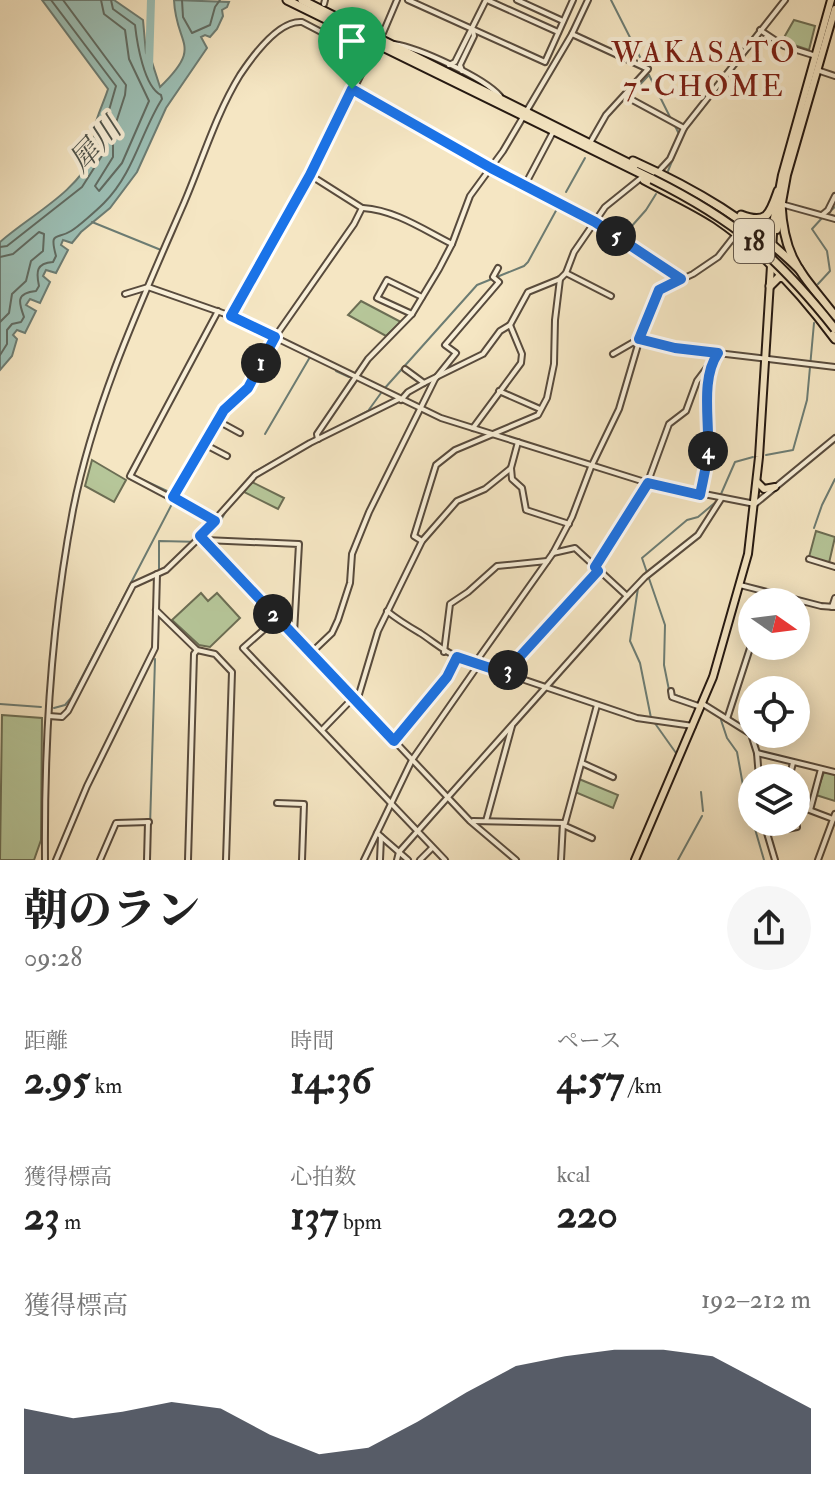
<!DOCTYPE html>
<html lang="ja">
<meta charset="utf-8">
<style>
:root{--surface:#fff;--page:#f6f6f6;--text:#222;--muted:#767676;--accent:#111827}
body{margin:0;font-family:"IM FELL Double Pica","Noto Serif JP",serif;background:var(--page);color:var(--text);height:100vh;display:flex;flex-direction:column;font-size:30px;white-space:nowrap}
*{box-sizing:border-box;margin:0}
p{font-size:26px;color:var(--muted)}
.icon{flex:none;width:44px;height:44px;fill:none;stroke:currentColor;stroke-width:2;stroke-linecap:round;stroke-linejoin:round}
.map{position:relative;height:860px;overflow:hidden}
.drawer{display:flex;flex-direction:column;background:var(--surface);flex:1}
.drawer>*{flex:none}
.needle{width:52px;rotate:104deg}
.tools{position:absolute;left:738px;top:588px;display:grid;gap:16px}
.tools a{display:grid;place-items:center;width:72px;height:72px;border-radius:50%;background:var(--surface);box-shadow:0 4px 20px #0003;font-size:40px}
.pin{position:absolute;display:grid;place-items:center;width:68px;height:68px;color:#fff;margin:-82px -34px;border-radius:50% 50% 50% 0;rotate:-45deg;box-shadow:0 0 8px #0007}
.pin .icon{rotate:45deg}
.km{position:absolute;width:40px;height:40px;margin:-20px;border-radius:50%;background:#222;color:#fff;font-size:22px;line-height:40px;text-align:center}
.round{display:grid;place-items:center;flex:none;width:84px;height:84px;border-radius:42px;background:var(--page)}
.summary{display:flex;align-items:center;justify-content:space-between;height:136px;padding:0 24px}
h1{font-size:44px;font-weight:800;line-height:60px}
.metrics{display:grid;grid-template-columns:repeat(3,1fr);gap:12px;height:136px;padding:8px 24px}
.metrics div{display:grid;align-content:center}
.metrics b{font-size:40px;font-weight:800}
.metrics small{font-size:22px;font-weight:400}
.metrics p{font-size:22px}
.chart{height:224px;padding:16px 24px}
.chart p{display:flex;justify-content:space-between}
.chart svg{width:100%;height:144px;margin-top:8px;fill:var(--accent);opacity:.7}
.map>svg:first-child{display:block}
</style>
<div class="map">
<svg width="835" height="860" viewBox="0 0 835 860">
<rect width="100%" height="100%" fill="#f5e6c3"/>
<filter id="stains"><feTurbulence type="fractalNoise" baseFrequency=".0025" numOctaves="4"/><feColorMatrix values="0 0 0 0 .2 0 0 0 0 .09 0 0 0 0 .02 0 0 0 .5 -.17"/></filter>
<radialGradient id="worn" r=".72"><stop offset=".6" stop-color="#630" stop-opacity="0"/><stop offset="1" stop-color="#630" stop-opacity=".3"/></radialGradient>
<g fill="#b6c699" stroke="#6c6e54" stroke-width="2">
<polygon points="794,20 815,26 809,50 782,41"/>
<polygon points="361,301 401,322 386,336 348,315"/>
<polygon points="92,460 126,480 114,502 85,486"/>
<polygon points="252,482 284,498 278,509 244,492"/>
<polygon points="816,531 835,537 829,563 809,557"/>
<polygon points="201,593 208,601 217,593 240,618 210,647 199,645 172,620"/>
<polygon points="2,715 42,718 41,840 34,860 0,860"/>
<polygon points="824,772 835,774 835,801 816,795"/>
<polygon points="579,779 618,795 613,808 575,792"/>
</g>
<path fill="#9cbfb5" stroke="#6c7c73" stroke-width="2" d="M42 0H114L143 20 146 53 151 59 160 87C204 44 176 47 174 0L229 2 227 7 222 10 223 16 217 29 210 37 205 35 201 37 207 48 166 108 137 172 110 208 81 232 72 243 63 240 61 245 68 250 56 273 46 270 43 276 50 282 40 303 30 299 26 305 36 311 25 333 17 330 13 335 17 339 12 356 0 370V242C32 214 75 194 94 154 98 146 93 138 94 130 96 117 104 102 108 89Z"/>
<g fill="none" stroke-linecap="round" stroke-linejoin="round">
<g stroke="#606b62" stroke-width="2">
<polyline points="63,0 126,85 125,95 113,132 113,157 95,186 99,191 122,163 149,101 129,59 125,30 104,14 101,0"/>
<polyline points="182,0 183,17 192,33 210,25 215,7 220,0"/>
<polyline points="0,247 7,246 82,187 103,154 103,131 116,86 51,0"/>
<polyline points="0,257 13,254 39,232 44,234 43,251 31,261 26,281 12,294 9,313 0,322"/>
<path d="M0 355 7 344V330L12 324 21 322 24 317C19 303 15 293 36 291L39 286C36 272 36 263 53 262L56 256C49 230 57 240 71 231 78 227 98 209 104 203 134 173 141 132 162 99L161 95C144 87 137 43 135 25L113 9 111 0"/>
</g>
<g stroke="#6c7c73" stroke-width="2">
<polyline points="611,0 644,65"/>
<polyline points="649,75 670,117"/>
<polyline points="631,94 649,75"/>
<polyline points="675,126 678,132"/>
<polyline points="668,171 681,139"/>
<polyline points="566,192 585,158"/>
<polyline points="827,214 835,207"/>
<polyline points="290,216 301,195"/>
<polyline points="92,222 161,250"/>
<polyline points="623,236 646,210 656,194"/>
<polyline points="818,284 830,271 827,251 812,229 822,218"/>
<polyline points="250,285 286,224"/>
<polyline points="200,349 219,315"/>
<polyline points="336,371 349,377"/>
<polyline points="384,389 477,285 524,266 528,262 558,207"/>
<polyline points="332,430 368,411 381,393"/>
<polyline points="265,434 310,357 312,358"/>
<polyline points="151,441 162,421"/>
<polyline points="143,455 147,450"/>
<polyline points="766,455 793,450 807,400 814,323"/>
<polyline points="136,471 140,461"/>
<polyline points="139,478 167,491"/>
<polyline points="721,494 735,462 753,457"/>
<polyline points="213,518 256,471 295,449"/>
<polyline points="220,522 227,509"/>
<polyline points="814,528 822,505 835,479"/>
<polyline points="159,571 159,541 203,542"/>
<polyline points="638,588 630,641 640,663 651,718"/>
<polyline points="669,690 664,665 665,625 642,558 687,520 698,517 717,501"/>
<polyline points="673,694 697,703"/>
<polyline points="0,704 41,707"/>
<polyline points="54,708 65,705 71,698 173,502"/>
<polyline points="721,720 727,738 737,752 744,791 752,812"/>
<polyline points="654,722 676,753"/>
<polyline points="701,792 703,811"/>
<polyline points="753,822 764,860"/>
<polyline points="537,824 560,825 559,860"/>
<polyline points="149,860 155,659"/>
<polyline points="678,860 702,816"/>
</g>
<polyline stroke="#9cbfb5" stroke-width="8" points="149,67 151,0"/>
<defs>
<g id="minor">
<polyline points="408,0 545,62 573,0"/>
<polyline points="487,0 558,32"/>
<polyline points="517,0 563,21"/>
<polyline points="324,4 325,0"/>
<polyline points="760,30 784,46 816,56"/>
<polyline points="383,33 397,0"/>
<polyline points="572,34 648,69 606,115 590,143"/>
<path d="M394 44C419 48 483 77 500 96"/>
<polyline points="449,65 455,62 486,0"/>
<polyline points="817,70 835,76"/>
<polyline points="462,71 460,65 474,36 473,31"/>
<polyline points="352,89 491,168 595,222 681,279"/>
<polyline points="625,96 684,128 670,159 658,172"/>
<polyline points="684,128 785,0"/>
<polyline points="525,185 553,132"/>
<polyline points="781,204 835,219"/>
<path d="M363 208C395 210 424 230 452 244"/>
<polyline points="822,215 828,210 835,196"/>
<polyline points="566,273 611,296"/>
<polyline points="125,294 148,287 231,316 441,418 648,483 755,504 835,438"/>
<polyline points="412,314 377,298 387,280 422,297"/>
<polyline points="231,316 310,175 373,51"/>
<polyline points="613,354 639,339 675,348 835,367"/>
<polyline points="405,369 424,383"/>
<polyline points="499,391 540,409"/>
<polyline points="401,400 408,392 424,383 483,354 500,331 510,325 528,292 560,279 566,273 574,252 605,207 641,178"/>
<polyline points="218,421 240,433"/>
<polyline points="473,428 521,363 522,354 510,325"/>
<polyline points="318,439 317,434 368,359 412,314 439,269 452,244 470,196 503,151 572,34 588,0"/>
<polyline points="204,444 227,456"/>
<polyline points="511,468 512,479 522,488 526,510 569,524"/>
<path d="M700 495C709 452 708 410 710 367"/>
<polyline points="173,497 224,410 248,388 275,337 354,224 362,208 310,175"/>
<polyline points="215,521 130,476 218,311"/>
<polyline points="205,540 470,821 516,860"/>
<polyline points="205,540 299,544 294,633"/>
<polyline points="422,541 414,536 436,465 455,450 538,415 547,398 554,364 555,320 560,279"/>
<polyline points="553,553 575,548 627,596"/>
<polyline points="809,559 835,567"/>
<polyline points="595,567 646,487 669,424 686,411 697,381 718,353"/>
<polyline points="740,585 821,606 835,607"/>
<polyline points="764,602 767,592"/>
<polyline points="832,607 835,598"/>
<polyline points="156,610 197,650 215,654 232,672 226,860"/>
<path d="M387 611C398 620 408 626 420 633 434 642 444 652 460 658L637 718 693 726"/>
<polyline points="277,618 243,648 445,860"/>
<polyline points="444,652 450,604 468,592 497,566 547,561"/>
<polyline points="311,653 332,633 338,620 350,583 352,554 369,512 435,379 456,353 445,345 499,282 493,277 498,268"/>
<polyline points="475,663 553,553 572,517 591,467 619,409 645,321 659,290 693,274 718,257 736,234"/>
<polyline points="506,673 598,571"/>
<polyline points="671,691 672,697 701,707"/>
<polyline points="357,701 378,631 422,541 457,501 485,489 511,468 518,442"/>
<polyline points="703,704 751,734 757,753 759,778"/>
<polyline points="49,716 62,717 68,711 133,585 166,570 195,542 255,475 310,443 399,399"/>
<polyline points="727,719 752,642"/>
<polyline points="322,730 354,697"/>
<polyline points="394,741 447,677 457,657"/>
<polyline points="757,753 835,772"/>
<polyline points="582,763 613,777"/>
<polyline points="789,778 793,763"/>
<polyline points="277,803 304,804 302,860"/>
<polyline points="796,805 833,819"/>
<polyline points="810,810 821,769"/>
<polyline points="473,821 565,823 597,705"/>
<polyline points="486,821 512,726"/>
<polyline points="563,825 592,838"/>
<polyline points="377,833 408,860"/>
<path d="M45 860C44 743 51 625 73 510 94 404 141 302 184 203 202 161 216 114 240 75 252 57 278 20 302 22L348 46 367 60"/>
<polyline points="56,860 87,786 155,648 157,574"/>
<polyline points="100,860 116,823 149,822"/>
<polyline points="147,860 148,822"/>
<polyline points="188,860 194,654 197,650"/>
<polyline points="364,860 412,760 479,664"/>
<polyline points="380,860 381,837"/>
<polyline points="397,860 399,852 627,596 645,577 698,535 721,499"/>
<polyline points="420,860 432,848"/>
<polyline points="561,860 563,823"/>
<polyline points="775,860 767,833 797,827 796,819"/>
<polyline points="818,860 835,814"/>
</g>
<g id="major">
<polyline points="777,230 787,175 835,9"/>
<polyline points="757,482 764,489 775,487"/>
<polyline points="635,860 713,677 748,554 759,457 774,218 782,175 831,0"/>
</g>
<g id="highway">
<polyline points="287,0 652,179"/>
<polyline points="302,0 634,166"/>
<path d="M633 161C695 189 750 221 799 269"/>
<path d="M644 180C668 193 693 204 716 219 763 251 801 293 835 339"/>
<path d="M781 204C784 261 802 273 835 316"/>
<path d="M741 215C767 225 770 214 778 191"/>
<polyline points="770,286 779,277 785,278"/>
</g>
</defs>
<use href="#minor" stroke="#584b3d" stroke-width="8"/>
<use href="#major" stroke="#231710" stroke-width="10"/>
<use href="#highway" stroke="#231710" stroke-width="11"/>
<use href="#minor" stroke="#f8efd8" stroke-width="4"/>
<use href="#major" stroke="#f5e6c3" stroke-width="6"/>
<use href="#highway" stroke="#f5e6c3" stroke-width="7"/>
<defs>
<path id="highway-bridge" d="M652 179C736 221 777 256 835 329"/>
</defs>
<use href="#highway-bridge" stroke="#231710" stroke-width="11" stroke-linecap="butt"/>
<use href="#highway-bridge" stroke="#f5e6c3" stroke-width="7"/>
</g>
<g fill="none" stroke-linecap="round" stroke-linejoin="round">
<defs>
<path id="route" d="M352 89 491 168 595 222 681 279 659 290 639 339 675 348 718 353C701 378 709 417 708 445 708 462 703 479 700 495L648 483 595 567 598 571 505 673 457 657 447 677 394 741 200 536 215 521 173 497 224 410 248 388 275 337 231 316 310 175Z"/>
</defs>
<use href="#route" stroke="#fff" stroke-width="16"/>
<use href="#route" stroke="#1a73e8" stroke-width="10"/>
</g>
<g text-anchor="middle" stroke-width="8" stroke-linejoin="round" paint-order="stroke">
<rect fill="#f8efd8" stroke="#63584c" stroke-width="2" x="734" y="219" width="40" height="44" rx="6"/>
<g font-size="26" font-weight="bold" fill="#231710">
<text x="754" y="250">18</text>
</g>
<g font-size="30" letter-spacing="2" fill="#7a1f14" stroke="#f8efd8">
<text x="704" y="62">WAKASATO<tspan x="704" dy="34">7-CHOME</tspan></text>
</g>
<g font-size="30" font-style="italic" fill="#4d524a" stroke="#f8efd8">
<text transform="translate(95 145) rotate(-47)" y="10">犀川</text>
</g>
</g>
<rect width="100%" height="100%" filter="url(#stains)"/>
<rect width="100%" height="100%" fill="url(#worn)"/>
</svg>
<div class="tools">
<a><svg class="needle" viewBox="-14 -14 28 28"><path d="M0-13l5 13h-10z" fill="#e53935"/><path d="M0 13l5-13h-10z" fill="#767676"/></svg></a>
<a><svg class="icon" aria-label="locate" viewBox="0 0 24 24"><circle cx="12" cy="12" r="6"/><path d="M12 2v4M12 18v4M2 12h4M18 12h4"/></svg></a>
<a><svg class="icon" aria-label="layers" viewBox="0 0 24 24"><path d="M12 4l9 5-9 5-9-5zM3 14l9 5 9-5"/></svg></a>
</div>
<div class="pin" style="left:352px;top:89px;background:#1e9e55"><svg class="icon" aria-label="arrive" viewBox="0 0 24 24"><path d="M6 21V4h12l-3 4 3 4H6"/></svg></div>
<b class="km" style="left:261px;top:363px">1</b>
<b class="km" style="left:273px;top:614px">2</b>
<b class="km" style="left:508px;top:670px">3</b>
<b class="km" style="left:708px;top:451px">4</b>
<b class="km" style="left:616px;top:236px">5</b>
</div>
<section class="drawer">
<div class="summary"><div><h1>朝のラン</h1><p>09:28</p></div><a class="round"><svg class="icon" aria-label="share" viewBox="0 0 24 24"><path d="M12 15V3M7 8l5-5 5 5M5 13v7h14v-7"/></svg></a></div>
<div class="metrics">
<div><p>距離</p><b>2.95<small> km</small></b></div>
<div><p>時間</p><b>14:36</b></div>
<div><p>ペース</p><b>4:57<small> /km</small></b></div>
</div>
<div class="metrics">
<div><p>獲得標高</p><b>23<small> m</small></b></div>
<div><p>心拍数</p><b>137<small> bpm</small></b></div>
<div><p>kcal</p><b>220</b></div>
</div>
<div class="chart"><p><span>獲得標高</span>192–212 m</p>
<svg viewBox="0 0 160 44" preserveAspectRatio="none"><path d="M0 44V24L10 27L20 25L30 22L40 24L50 32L60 38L70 36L80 28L90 19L100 11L110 8L120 6L130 6L140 8L150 16L160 24V44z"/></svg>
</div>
</section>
